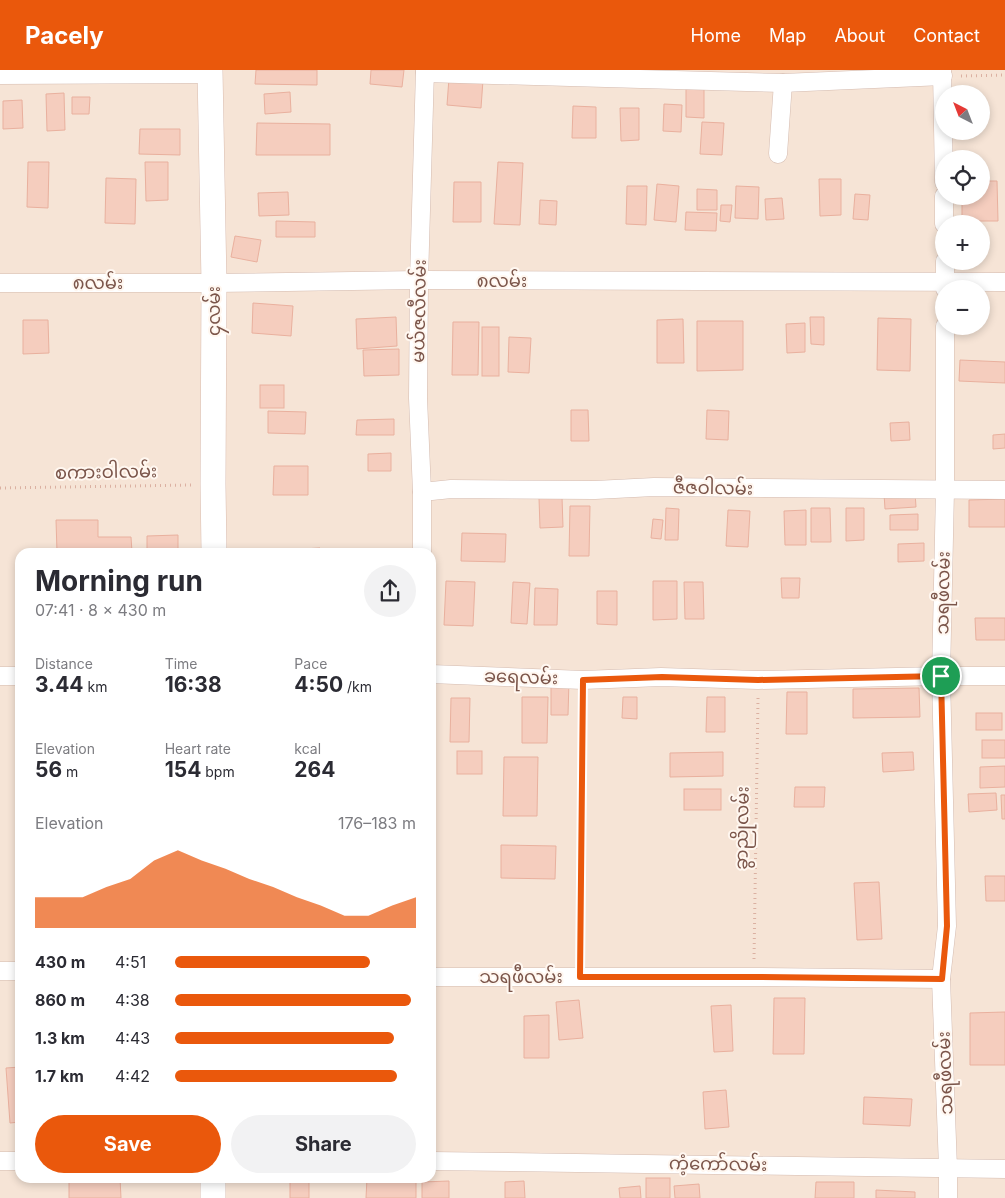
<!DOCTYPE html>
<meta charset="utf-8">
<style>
:root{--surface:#fff;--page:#f2f2f3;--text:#2b2b33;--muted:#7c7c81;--accent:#ea580c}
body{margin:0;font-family:Inter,"Noto Sans Myanmar",sans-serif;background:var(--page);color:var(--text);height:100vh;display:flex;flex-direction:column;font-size:19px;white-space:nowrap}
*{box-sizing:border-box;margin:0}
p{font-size:16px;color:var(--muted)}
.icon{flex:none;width:28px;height:28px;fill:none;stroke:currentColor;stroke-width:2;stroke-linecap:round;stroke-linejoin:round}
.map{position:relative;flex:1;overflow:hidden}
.details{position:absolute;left:15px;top:478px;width:421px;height:635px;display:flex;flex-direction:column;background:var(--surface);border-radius:15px;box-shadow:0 2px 8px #0003}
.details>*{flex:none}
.needle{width:32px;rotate:318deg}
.buttons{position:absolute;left:935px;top:15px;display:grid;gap:10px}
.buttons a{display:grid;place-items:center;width:55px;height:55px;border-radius:50%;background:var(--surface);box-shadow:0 2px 8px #0003;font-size:25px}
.pin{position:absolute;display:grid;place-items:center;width:42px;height:42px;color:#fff;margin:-21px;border:2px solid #fff;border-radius:50%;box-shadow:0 1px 5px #0007}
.round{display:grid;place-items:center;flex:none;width:52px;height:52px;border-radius:26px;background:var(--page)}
.headline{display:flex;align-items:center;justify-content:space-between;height:85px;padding:0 20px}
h1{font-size:28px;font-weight:700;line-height:38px}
.metrics{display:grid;grid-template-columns:repeat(3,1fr);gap:8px;height:85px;padding:5px 20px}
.metrics div{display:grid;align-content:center}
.metrics b{font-size:21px;font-weight:700}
.metrics small{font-size:14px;font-weight:400}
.metrics p{font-size:14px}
.chart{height:140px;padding:10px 20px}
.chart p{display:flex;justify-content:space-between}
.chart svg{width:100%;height:90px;margin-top:5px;fill:var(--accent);opacity:.7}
.primary-button{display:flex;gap:10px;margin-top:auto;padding:10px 20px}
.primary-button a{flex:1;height:58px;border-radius:30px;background:var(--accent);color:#fff;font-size:20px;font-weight:700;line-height:58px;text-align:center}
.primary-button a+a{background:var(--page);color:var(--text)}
ul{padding:0 20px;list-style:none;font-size:16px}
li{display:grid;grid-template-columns:80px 60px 1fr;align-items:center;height:38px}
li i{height:12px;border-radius:6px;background:var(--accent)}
header{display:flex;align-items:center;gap:30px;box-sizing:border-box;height:70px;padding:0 25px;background:var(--accent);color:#fff}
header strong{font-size:24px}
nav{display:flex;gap:28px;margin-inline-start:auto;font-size:18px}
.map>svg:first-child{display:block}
</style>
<header>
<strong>Pacely</strong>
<nav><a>Home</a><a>Map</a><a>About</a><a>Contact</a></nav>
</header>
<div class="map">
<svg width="1005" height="1128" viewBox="0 0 1005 1128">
<rect width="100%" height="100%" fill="#fef3e9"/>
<path fill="#f6e4d6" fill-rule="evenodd" d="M0 0H1005V1128H0ZM944 24H981V61H944ZM944 89H981V126H944ZM944 154H981V191H944ZM944 219H981V256H944ZM20 482H431V1108H20Z"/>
<g fill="#f5cdbe" stroke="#e9b09e">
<polygon points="256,0 317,0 317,15 255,14"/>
<polygon points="371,0 404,0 402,17 370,14"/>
<polygon points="449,8 483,10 481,38 447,35"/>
<polygon points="686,19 704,19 704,48 686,47"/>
<polygon points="290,22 291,42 265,44 264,24"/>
<polygon points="64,23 65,60 47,61 46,24"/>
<polygon points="72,27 90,27 89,44 72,44"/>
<polygon points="22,30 23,58 3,59 3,31"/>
<polygon points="664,34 682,35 681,62 663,61"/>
<polygon points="573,36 596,37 596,68 572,68"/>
<polygon points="620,38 639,38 639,70 621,71"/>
<polygon points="702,52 724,53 722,85 700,84"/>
<polygon points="257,53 330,54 330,85 256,85"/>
<polygon points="140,59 180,59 180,85 139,84"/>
<polygon points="28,92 49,92 48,138 27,137"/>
<polygon points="145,92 168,92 168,130 146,131"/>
<polygon points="498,92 523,93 520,155 494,154"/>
<polygon points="106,108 136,109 135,154 105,153"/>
<polygon points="819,109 841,109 841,145 820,146"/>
<polygon points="981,111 997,111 998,151 962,151 962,126 981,126"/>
<polygon points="454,112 481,112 481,152 453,152"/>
<polygon points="657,114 679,116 676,152 654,150"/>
<polygon points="627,116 647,116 646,155 626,154"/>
<polygon points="736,116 759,117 758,149 735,148"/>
<polygon points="697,119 717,120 717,140 697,140"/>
<polygon points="288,122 289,145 259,146 258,123"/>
<polygon points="855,124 870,125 868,150 853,149"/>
<polygon points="782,128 784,149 766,150 765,129"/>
<polygon points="540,130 557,131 556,155 539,154"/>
<polygon points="721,135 732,135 730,152 720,151"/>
<polygon points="686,142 717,143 716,161 685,160"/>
<polygon points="276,151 315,152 315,167 276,167"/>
<polygon points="235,166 261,170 257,192 231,187"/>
<polygon points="253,233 293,236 291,266 252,263"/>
<polygon points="396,247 397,276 357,279 356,249"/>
<polygon points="810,247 824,247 824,275 811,274"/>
<polygon points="878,248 911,249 910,301 877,300"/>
<polygon points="683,249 684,293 657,293 657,250"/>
<polygon points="23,250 48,250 49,283 23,284"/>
<polygon points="697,251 743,251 743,300 697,301"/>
<polygon points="453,252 479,252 478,305 452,305"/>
<polygon points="805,253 805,282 787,283 786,254"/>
<rect x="482" y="257" width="17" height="49"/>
<polygon points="509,267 531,268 529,303 508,302"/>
<polygon points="399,279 399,305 364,306 363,280"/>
<polygon points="960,290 1005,292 1005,313 959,311"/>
<rect x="260" y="315" width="24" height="23"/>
<polygon points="571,340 588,340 589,371 571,371"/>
<polygon points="707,340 729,341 728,370 706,369"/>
<polygon points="268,341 306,342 305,364 268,363"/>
<polygon points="394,349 394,365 356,365 357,350"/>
<polygon points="909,352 910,370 891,371 890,353"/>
<polygon points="1005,364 1005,378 993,379 993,365"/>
<polygon points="391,383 391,401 368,401 368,384"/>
<polygon points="274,396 308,396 308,425 273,425"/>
<polygon points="915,422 916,437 885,439 884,424"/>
<polygon points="562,427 563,457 540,458 539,428"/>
<polygon points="1005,429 1005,457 969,457 969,430"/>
<polygon points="570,436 590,436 589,486 569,486"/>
<polygon points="666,438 679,439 678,470 665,470"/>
<polygon points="811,438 830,438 831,472 811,472"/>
<polygon points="846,438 864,438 864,470 846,471"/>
<polygon points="728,440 750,441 748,477 726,476"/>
<polygon points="806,440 806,475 785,475 784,441"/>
<polygon points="918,444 918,460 890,460 890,445"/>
<polygon points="653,449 663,450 661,469 651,468"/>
<polygon points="56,450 98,450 98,467 131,467 132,482 57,482"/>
<polygon points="462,463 506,464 505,492 461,491"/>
<polygon points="178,465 178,482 147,482 147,466"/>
<polygon points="924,473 924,491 898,492 898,474"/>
<polygon points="320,478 320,482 269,482 269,481"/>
<polygon points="781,508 800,508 799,528 782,528"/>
<polygon points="446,511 475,512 473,556 444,555"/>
<polygon points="653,511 677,511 677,549 653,550"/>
<polygon points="513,512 530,513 527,554 511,553"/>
<polygon points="684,512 703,512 704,549 685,549"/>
<polygon points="535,518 558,519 557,555 534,555"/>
<polygon points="597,521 617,521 617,555 597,554"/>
<polygon points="975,548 1005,548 1005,570 976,570"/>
<polygon points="551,611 569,611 568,645 551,645"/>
<polygon points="919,618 920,647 853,648 853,619"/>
<polygon points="787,622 807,622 807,664 786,664"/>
<polygon points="522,627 548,627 547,673 522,673"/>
<polygon points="623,627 637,627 637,649 622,648"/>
<polygon points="707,627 725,627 725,662 706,662"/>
<polygon points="451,628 470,628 469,672 450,672"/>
<rect x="976" y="643" width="26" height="17"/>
<rect x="982" y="670" width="23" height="18"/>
<rect x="457" y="681" width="25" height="23"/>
<polygon points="723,682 723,706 670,707 670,683"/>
<polygon points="913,682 914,700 883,702 882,683"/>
<polygon points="504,687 538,687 537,746 503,746"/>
<polygon points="1005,696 1005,717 980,718 980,697"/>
<polygon points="795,717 825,717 824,737 794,737"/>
<rect x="684" y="719" width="37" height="21"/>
<polygon points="996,723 997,740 969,742 968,724"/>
<polygon points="1001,725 1005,725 1005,749 1002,749"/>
<polygon points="501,775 556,776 555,809 501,808"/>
<polygon points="985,806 1005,806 1005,831 986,831"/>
<polygon points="879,812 882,869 857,870 854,813"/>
<polygon points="774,928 805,928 804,984 773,984"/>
<polygon points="579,930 583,968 559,970 556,932"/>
<polygon points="731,935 733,981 714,982 711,936"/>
<polygon points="1005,942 1005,995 970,995 970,943"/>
<polygon points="549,945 549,988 524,988 524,946"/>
<polygon points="20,997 20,1052 10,1053 6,998"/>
<polygon points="726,1020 729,1057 705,1059 703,1022"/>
<polygon points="864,1027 912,1029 910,1056 863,1054"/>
<polygon points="69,1108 120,1108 121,1128 69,1128"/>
<rect x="290" y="1108" width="19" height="20"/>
<polygon points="367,1108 416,1108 416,1128 366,1128"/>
<rect x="646" y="1108" width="24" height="20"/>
<polygon points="449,1111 449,1128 422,1128 422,1112"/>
<polygon points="524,1111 525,1128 505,1128 505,1112"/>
<polygon points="816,1112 854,1112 854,1128 815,1128"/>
<polygon points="699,1114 700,1128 675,1128 674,1116"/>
<polygon points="640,1116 641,1128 620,1128 619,1118"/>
<polygon points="876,1120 915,1122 915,1128 876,1128"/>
</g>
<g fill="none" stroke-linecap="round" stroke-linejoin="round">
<defs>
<g id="street">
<polyline points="942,0 944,112"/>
<polyline points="425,3 783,13 943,6"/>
<polyline points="0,5 210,4"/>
<polyline points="778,84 783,13"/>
<polyline points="944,126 944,154"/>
<polyline points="945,191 945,219"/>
<polyline points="0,213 214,213 419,210 1005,212"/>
<polyline points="945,256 945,420 941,606 947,856 941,909 948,1098 948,1128"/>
<polyline points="422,422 451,419 595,420 654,417 1005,420"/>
<polyline points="422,482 422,422 418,328 419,210 425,0"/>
<polyline points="431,604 583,610 661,607 758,610 941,606 1005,606"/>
<polyline points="0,606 20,606"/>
<polyline points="0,901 20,901"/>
<polyline points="431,907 754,907 941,909"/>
<polyline points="0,1091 20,1091"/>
<polyline points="431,1091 1005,1099"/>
</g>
<g id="secondary">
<polyline points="210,0 214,213 213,414 214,482"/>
<polyline points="213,1128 213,1108"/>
</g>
</defs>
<use href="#street" stroke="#d4bbb0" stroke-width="19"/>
<use href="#secondary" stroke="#d9bcaf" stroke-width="26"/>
<g stroke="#dbb0a1" stroke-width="3" stroke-dasharray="1 4" stroke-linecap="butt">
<polyline points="961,6 1005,5"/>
<polyline points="0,418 192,415"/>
<polyline points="581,889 583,628"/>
<polyline points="754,889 758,628"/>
</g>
<use href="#street" stroke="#fff" stroke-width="18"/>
<use href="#secondary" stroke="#fff" stroke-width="25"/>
</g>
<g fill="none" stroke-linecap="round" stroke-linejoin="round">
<defs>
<polygon id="route" points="941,606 947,856 942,909 754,907 580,907 583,610 662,607 758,610"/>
</defs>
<use href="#route" stroke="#fff" stroke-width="10"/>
<use href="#route" stroke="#ea580c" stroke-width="6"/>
</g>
<g text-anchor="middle" stroke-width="4" stroke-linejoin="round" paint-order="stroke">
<g font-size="18" fill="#7b554a" stroke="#fff7f0">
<text x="502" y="217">၈လမ်း</text>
<text x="98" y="219">၈လမ်း</text>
<text transform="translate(214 241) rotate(-90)" y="6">၄လမ်း</text>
<text transform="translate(419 241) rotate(-89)" y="6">မယ်ဇလီလမ်း</text>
<text transform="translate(106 402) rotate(-1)" y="6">စကားဝါလမ်း</text>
<text transform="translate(713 418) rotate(1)" y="6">ဇီဇဝါလမ်း</text>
<text transform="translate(943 523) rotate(-89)" y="6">သရဖီလမ်း</text>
<text transform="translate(521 607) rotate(2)" y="6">ခရေလမ်း</text>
<text transform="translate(742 758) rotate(-89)" y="6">ခွာညိုလမ်း</text>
<text x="521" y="913">သရဖီလမ်း</text>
<text transform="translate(945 1003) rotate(-92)" y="6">သရဖီလမ်း</text>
<text transform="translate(718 1094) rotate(1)" y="6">ကံ့ကော်လမ်း</text>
</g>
</g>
</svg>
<div class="buttons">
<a><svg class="needle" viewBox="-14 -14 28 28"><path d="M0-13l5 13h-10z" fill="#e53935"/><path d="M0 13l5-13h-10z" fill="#7c7c81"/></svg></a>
<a><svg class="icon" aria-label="locate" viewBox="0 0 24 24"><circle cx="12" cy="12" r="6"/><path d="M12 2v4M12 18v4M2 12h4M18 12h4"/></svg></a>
<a>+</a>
<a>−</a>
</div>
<div class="pin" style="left:941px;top:606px;background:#1e9e55"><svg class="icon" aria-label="arrive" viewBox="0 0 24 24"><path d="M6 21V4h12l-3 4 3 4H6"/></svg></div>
<section class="details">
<div class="headline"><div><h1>Morning run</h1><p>07:41 · 8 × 430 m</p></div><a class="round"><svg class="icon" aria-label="share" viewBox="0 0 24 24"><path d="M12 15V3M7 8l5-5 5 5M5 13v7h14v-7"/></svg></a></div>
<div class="metrics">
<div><p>Distance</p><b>3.44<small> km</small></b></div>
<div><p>Time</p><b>16:38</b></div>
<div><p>Pace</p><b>4:50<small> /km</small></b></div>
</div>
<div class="metrics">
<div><p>Elevation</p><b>56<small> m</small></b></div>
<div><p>Heart rate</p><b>154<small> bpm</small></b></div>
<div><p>kcal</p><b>264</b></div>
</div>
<div class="chart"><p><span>Elevation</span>176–183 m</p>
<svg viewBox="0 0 160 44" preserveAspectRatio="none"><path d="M0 44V29L10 29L20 29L30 24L40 20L50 11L60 6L70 11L80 15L90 20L100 24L110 29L120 33L130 38L140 38L150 33L160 29V44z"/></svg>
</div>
<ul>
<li><b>430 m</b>4:51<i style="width:81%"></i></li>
<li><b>860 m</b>4:38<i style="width:98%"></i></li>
<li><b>1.3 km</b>4:43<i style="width:91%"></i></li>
<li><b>1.7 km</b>4:42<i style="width:92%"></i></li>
</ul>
<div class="primary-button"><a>Save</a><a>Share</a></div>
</section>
</div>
